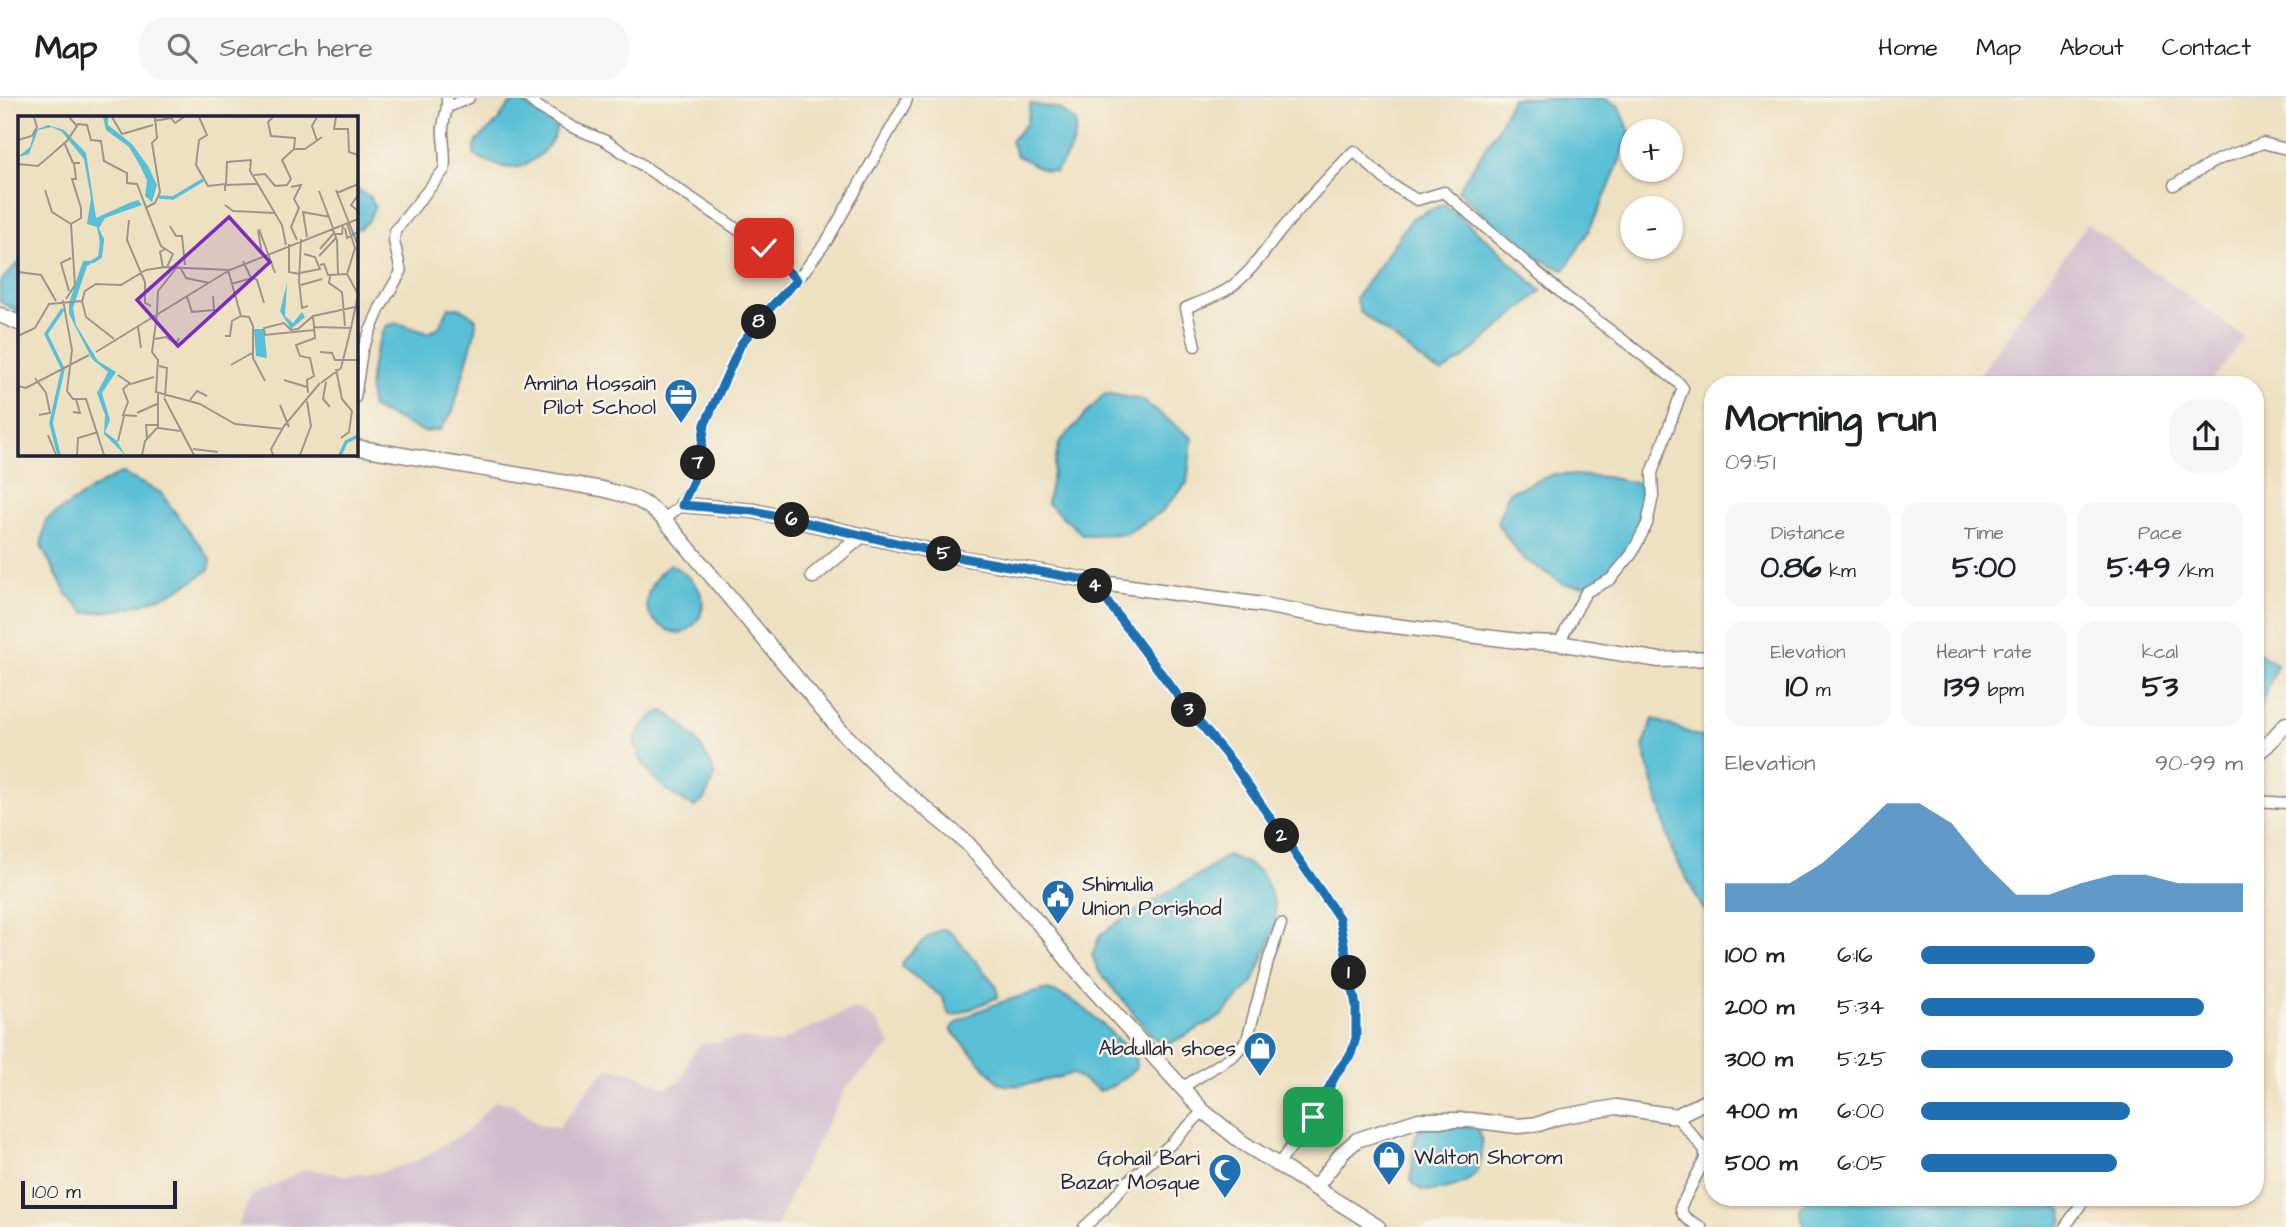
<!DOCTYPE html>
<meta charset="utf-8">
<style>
:root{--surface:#fff;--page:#f6f6f6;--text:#202124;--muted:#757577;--line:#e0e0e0;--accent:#1f6fb2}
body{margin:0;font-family:"Architects Daughter",sans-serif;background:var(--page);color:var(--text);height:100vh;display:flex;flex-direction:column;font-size:26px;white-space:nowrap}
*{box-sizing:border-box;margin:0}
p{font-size:23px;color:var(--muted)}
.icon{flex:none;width:38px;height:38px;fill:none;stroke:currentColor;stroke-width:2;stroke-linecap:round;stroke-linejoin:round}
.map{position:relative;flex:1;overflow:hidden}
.details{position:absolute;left:1704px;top:278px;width:560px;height:830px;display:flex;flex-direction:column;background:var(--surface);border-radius:28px;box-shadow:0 2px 5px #0004}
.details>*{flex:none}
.tools{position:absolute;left:1620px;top:21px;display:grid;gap:14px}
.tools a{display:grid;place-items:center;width:63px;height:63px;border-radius:50%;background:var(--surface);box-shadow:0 2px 5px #0004;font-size:35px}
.scale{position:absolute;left:21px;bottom:18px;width:156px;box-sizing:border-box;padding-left:7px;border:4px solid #22223b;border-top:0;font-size:19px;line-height:24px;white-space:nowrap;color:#22223b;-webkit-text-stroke:5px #f7f3e8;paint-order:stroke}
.pin{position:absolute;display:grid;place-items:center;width:60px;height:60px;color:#fff;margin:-30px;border-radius:14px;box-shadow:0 4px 10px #0006}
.km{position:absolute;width:35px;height:35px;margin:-18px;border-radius:50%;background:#222;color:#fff;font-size:19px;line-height:35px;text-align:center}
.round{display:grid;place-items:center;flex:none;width:74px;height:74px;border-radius:28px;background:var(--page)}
.headline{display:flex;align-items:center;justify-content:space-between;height:119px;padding:0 21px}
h1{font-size:38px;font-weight:700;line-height:52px}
.figures{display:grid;grid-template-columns:repeat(3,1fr);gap:10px;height:119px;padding:7px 21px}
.figures div{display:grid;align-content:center;border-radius:18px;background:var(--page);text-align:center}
.figures b{font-size:30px;font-weight:700}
.figures small{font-size:19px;font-weight:400}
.figures p{font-size:19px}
.chart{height:196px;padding:14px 21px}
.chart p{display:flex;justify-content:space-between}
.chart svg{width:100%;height:126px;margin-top:7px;fill:var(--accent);opacity:.7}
ul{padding:0 21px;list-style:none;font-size:23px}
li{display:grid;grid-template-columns:112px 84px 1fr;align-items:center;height:52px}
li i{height:18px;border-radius:9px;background:var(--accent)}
header{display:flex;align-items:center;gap:42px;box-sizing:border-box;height:98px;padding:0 35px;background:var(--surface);border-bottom:2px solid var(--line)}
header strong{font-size:33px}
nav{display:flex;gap:38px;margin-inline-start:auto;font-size:24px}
.search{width:490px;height:63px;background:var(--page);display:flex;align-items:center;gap:18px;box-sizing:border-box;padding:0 24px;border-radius:28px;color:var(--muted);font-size:26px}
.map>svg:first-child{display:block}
</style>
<header>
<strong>Map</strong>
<div class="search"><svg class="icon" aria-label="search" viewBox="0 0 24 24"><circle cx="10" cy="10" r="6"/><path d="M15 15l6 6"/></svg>Search here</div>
<nav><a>Home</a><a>Map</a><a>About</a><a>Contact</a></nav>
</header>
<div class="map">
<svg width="2286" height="1129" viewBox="0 0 2286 1129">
<rect width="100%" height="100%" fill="#f7f3e8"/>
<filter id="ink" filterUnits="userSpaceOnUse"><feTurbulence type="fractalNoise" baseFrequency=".0143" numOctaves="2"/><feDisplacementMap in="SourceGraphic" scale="14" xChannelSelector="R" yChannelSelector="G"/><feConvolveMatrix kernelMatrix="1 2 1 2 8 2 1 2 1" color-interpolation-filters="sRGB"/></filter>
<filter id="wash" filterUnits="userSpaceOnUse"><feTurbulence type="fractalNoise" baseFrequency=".00686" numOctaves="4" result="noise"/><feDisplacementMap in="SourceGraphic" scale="28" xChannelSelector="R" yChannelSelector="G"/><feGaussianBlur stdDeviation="1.57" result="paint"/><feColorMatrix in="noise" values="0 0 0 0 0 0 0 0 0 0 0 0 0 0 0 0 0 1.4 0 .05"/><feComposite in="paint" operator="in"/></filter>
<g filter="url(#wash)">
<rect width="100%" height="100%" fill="#eee1c1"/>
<g fill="#cfbdce">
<polygon points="2087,126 2244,239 2209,287 1972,287"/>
<polygon points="850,911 861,912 879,926 891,947 846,990 794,1089 777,1129 237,1129 251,1098 306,1071 344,1077 379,1075 417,1063 467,1033 495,1003 512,1005 541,1028 559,1029 592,986 610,970 632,975 666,990 682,981 690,959 702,946 745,940 779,946 799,934 823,925"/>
</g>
<g fill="#58bfd6" stroke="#3d7088" stroke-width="2">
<path d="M1512 0H1603L1619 8 1630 34C1613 82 1594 131 1564 172 1523 158 1488 121 1458 92L1497 32Z"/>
<path d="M515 3 521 4 557 28C554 46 531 71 510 70 498 70 485 62 474 57 473 40 486 36 496 25 504 17 504 9 515 3Z"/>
<path d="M1030 6 1059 11 1076 24C1077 43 1067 60 1055 74L1044 72 1016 57 1011 43 1027 25Z"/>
<polygon points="355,90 369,98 375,107 369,122 359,131 355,130"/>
<polygon points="1444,106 1492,146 1541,193 1464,260 1442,274 1432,270 1360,214 1356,200 1412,120"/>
<polygon points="18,165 19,165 19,214 0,204 0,184"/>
<path d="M449 209 461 210 476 221 475 234 453 313 440 332 424 334 372 310C365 285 374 251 386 228L397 225 428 235 439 229Z"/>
<polygon points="1105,295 1142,302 1192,340 1187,385 1161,414 1126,436 1083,437 1047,405 1059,345"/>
<path d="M121 375 160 394 211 462 209 472C174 498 129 515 85 515L66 495 41 448 46 422 95 389Z"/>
<polygon points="1554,376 1606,379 1651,388 1643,428 1627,458 1608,479 1584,488 1564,486 1521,459 1497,425 1509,394"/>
<path d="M670 466C691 478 712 497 698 522 694 527 688 534 681 535 674 536 667 532 661 528 634 511 650 482 670 466Z"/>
<polygon points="2256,553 2277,567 2259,613 2256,608"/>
<path d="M664 613C687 628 707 652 715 678L704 702 695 709C667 697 640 673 634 642 641 630 650 616 664 613Z"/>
<polygon points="1653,621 1706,641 1713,648 1713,822 1702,809 1672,753 1643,649"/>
<polygon points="1227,757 1248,766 1259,773 1266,784 1275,807 1276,826 1270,844 1253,884 1222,918 1171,945 1156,942 1099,874 1092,857 1100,837 1127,818 1207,772"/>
<path d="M944 831 953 836 997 889 998 899 954 918 949 916 942 899 902 869 903 864C914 852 928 835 944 831Z"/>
<path d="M1044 892C1078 895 1110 936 1135 958L1136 970 1113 988 1100 993 1073 976C1054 979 1017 993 999 985L951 932C960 914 1024 897 1044 892Z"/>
<path d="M1425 1026 1477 1029C1485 1043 1484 1069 1471 1080 1461 1088 1436 1095 1424 1092 1418 1092 1415 1087 1411 1083L1414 1046 1417 1035Z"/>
<polygon points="1810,1099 2045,1099 2063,1113 2062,1125 2059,1129 1804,1129 1800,1111"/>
</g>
</g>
<g filter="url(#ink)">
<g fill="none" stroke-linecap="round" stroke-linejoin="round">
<defs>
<g id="street">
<polyline points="528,0 537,8 572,29 606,43 718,118 764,150 797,182"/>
<polyline points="448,9 469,0"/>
<polyline points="2174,87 2217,62 2263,45 2286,51"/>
<path d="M1195 248 1186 210C1201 203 1217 199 1231 189 1253 173 1267 149 1284 129 1306 102 1330 78 1354 53L1389 85 1417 102 1444 94 1565 198 1679 285 1683 290 1652 375 1653 398 1647 426 1631 457 1611 481 1586 494 1559 545"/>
<path d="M355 300 362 252 380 210 401 174 394 143 395 133 444 72C447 57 442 44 443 30 444 19 448 11 447 0"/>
<polyline points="664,421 682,407 693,383 701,353 705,326 741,246 769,211 802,176 828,141 905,6 907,0"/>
<polyline points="1092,483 1184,606 1232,664 1339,820 1356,908 1356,940 1351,956 1338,973 1313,1019 1278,1067"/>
<polyline points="2256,703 2286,705"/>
<polyline points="1183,989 1234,957 1247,942 1269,860 1281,826"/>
<path d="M1676 1018 1705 1052V1061L1681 1108C1680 1120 1693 1124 1701 1129"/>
<polyline points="1084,1129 1103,1112 1126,1085 1172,1045 1203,1013"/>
<polyline points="2065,1129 2086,1099"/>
</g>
<g id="secondary">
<polyline points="0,217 19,225"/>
<path d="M355 349 602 391C632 399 641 400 664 421L840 632 891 682 967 745 1048 836 1073 869 1203 1013 1243 1045 1378 1129"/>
<polyline points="682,407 754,413 963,460 1109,486 1263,507 1345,522 1527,544 1559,545 1659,562 1713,560"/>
<polyline points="813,478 861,438"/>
<polyline points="2256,656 2267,647 2286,626"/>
<polyline points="1315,1090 1343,1054 1357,1042 1419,1022 1470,1022 1518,1028 1539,1026 1559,1019 1616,1009 1676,1018 1713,1000"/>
</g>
</defs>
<use href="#street" stroke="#88827e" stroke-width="13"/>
<use href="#secondary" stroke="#88827e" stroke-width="17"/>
<use href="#street" stroke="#fff" stroke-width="10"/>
<use href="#secondary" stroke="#fff" stroke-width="14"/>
</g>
</g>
<g fill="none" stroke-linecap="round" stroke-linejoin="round" filter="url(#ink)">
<defs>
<polyline id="route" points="764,150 797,182 769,211 741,246 705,326 701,353 693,383 682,407 754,413 963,460 1092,483 1184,606 1232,664 1339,820 1356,908 1356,940 1351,956 1338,973 1313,1019"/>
</defs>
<use href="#route" stroke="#fff" stroke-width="14"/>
<use href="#route" stroke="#1f6fb2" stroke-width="9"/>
</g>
<defs>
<symbol id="office-pin" viewBox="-11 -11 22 30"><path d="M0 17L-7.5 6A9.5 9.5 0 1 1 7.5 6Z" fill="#1f6fb2" stroke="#f7f3e8"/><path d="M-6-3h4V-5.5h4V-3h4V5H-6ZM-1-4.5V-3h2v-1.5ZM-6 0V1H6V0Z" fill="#fff"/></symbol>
<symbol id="civic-pin" viewBox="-11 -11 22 30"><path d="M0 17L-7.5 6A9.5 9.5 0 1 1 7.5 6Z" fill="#1f6fb2" stroke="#f7f3e8"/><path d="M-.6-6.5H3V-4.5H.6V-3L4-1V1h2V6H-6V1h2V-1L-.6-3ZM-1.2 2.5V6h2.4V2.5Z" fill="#fff"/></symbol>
<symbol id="shop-pin" viewBox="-11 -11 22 30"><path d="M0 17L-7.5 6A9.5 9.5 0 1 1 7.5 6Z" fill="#1f6fb2" stroke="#f7f3e8"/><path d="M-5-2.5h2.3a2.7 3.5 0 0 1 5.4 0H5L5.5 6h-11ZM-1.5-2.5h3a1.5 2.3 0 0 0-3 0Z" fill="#fff"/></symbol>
<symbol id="mosque-pin" viewBox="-11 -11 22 30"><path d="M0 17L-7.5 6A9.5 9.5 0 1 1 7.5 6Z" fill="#1f6fb2" stroke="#f7f3e8"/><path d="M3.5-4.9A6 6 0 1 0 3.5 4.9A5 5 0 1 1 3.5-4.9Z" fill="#fff"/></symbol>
</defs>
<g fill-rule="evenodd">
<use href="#office-pin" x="662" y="278" width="38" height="52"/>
<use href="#civic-pin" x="1039" y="779" width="38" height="52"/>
<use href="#shop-pin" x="1241" y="931" width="38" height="52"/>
<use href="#shop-pin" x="1370" y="1040" width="38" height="52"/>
<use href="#mosque-pin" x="1206" y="1053" width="38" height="52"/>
</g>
<g text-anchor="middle" stroke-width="5" stroke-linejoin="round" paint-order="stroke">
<g font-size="21" fill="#22223b" stroke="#f7f3e8" text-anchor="end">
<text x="656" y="292">Amina Hossain<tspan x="656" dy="24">Pilot School</tspan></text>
<text x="1082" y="793" text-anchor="start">Shimulia<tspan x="1082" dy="24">Union Porishod</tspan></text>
<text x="1236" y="957">Abdullah shoes</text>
<text x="1414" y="1066" text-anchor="start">Walton Shorom</text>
<text x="1200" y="1067">Gohail Bari<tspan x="1200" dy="24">Bazar Mosque</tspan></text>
</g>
</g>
<g transform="translate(18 18)">
<rect width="340" height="340" fill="#eee1c1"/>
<path d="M85 1H90V9L114 28 130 50 139 69 134 86 127 80 129 64 120 46 111 31 88 14ZM30 9 46 14 68 37 78 102 111 87 120 84 124 89 87 102 81 112 86 124 84 141 69 150 55 192 58 209 80 245 98 256 84 277 92 304 87 316 99 325 107 339 86 318 87 299 79 277 90 256 74 243 51 198V187L65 145H77L84 136 79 111 69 108 73 82 66 43 44 16 34 11 20 14 11 38 0 41 12 31 17 14ZM269 167 267 200 275 207 284 196 287 201 273 213 262 195ZM236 213H246L249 242 238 240Z" fill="#58bfd6"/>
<path fill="none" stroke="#58bfd6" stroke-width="3.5" d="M141 81 155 82 185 64M74 146 82 141 84 121M41 339 33 307 45 253 28 218 45 193M322 339 328 326 340 320"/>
<path fill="none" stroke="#9c958b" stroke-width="2" d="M94 1 104 18 135 9M181 1 189 19 181 24 178 49 190 70 207 68V75M299 1 294 10 299 25M318 1 316 13H330L331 36 340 39M136 5 153 2 157 7 166 1M59 8 69 9 73 24 83 25 86 45 109 57V67L119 68 143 130 155 138 149 151M0 24 14 20 19 11 16 1M46 26 55 47M276 33H287L304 21M0 48 20 50 49 25 59 10 51 1M236 59 247 58 257 70 269 69 273 63 264 44 276 33 277 22 253 20 250 6 255 1M208 69 209 46 233 44 232 55 264 109 268 129M208 69 239 68M273 71 283 69 276 83 281 92 273 111 279 124M27 74 34 96 53 108M318 74 339 127M301 75 315 112M319 77 340 68M340 79 333 89 340 95M207 89 215 95 256 97M127 92 137 87 142 76 134 27 139 22 137 1M0 103V129M111 104 109 124 127 166V187L133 190M152 110 158 120H164L167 149M314 112 319 124 320 159M327 112 329 122 340 116M241 113 257 157M240 114 244 138M289 121 285 96 312 101M283 123 281 165 284 192 290 190M271 128V156L282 158M302 133 315 118H324L325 109M301 140 318 122M225 145 232 160 239 164 246 187M302 149 306 148 310 159 329 158 337 132 329 107M145 151 142 136 147 133M162 151 168 162 191 167M210 154 223 200 231 201 235 210V242L247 265M0 156 23 159 38 185M282 157 302 153 297 141 286 138M329 158 340 178M312 160 311 167 324 176 327 210M213 168 234 162M283 169 304 163M51 175 43 147 53 142M169 181 174 196 196 194 195 180M48 183 57 169 53 108 63 102V92L54 63H58L56 47H62M45 184 54 234 49 275 55 283H68L86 339M64 185 68 201 96 223M139 197 140 175 160 150M139 198 134 236 140 244 138 276 182 288 217 308 265 313M120 211 123 232M296 211 333 212 340 179M296 214 247 219 246 212 266 207 273 214 280 213 295 200 337 191M0 220 17 212 31 188 64 185 67 175 78 168 103 169 128 154 147 151 212 154 340 103M207 220H212L214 205 223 200M137 223 148 221 158 228 161 222M78 236 210 155M302 236 314 237 317 244H340M213 249 234 237M141 250 149 252 147 281M318 253 324 283 334 295 331 316 323 322M100 259 113 268 136 261M17 262 28 277 32 297 21 299M266 264 289 271M308 266 305 283 312 291M112 267 105 273 110 286 105 299 119 300M303 267 323 252 333 212M0 270 8 272 71 239M290 277 289 264 296 260 292 242 282 240 278 229 297 222 295 200M140 278V312L162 315M146 282 176 339M172 284 179 275 189 280M262 289 271 311M55 296 62 297 58 283M119 297 141 287M30 319 38 339M129 322 128 309H140M100 325 106 300M175 333 200 336M59 339 60 322 80 316M124 339 127 325 140 311M255 339 253 333 266 310 302 267M282 339 293 310 289 285"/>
<path fill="#7b2cbf" fill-opacity="0.15" stroke="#7b2cbf" stroke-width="3.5" d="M211 101 252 146 160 230 119 184Z"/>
<rect width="340" height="340" fill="none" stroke="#22223b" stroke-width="3.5"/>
</g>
</svg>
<div class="tools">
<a>+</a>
<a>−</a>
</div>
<div class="scale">100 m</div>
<div class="pin" style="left:1313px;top:1019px;background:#1e9e55"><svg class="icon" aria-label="arrive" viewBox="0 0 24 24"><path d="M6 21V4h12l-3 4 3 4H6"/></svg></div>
<div class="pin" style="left:764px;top:150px;background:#d93025"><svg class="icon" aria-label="check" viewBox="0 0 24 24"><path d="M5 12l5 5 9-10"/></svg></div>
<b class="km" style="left:1349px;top:875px">1</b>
<b class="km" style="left:1282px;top:738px">2</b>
<b class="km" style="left:1189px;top:612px">3</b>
<b class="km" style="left:1095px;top:488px">4</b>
<b class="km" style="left:944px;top:456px">5</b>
<b class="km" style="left:792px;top:422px">6</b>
<b class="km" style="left:698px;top:365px">7</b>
<b class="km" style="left:759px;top:224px">8</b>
<section class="details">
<div class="headline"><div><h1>Morning run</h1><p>09:51</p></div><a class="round"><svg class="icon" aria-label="share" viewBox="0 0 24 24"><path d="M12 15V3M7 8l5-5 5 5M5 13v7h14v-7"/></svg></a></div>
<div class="figures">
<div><p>Distance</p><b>0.86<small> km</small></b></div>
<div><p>Time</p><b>5:00</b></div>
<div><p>Pace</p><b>5:49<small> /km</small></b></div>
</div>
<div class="figures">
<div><p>Elevation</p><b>10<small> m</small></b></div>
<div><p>Heart rate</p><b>139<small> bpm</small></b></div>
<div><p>kcal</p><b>53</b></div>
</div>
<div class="chart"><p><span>Elevation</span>90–99 m</p>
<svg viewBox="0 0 160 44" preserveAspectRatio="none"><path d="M0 44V34L10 34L20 34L30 27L40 17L50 6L60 6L70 13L80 27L90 38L100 38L110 34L120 31L130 31L140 34L150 34L160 34V44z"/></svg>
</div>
<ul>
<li><b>100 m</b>6:16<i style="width:54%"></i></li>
<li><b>200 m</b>5:34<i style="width:88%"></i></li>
<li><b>300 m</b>5:25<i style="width:97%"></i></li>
<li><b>400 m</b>6:00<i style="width:65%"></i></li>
<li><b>500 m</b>6:05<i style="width:61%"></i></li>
</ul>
</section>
</div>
